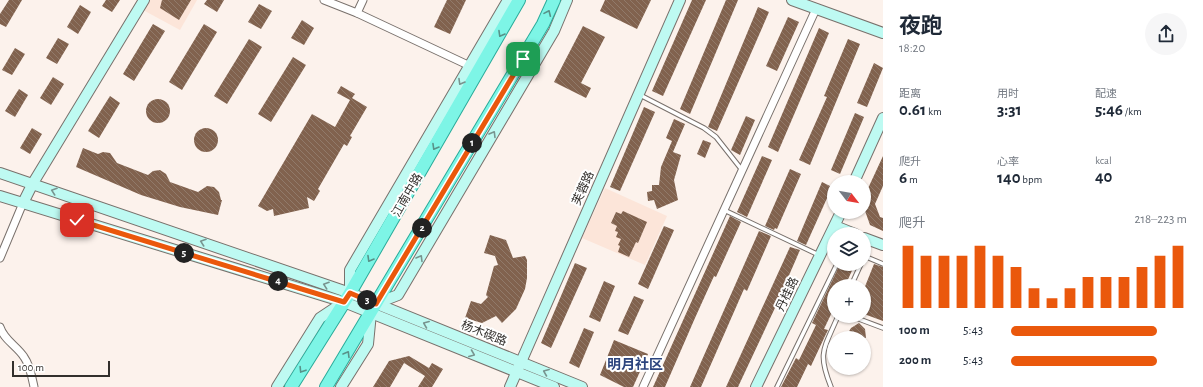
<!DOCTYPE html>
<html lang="zh">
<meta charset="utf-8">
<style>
:root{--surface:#fff;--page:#f6f6f7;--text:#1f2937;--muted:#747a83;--accent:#ea580c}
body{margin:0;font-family:"Alegreya Sans","Noto Sans SC",sans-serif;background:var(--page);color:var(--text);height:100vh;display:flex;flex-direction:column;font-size:15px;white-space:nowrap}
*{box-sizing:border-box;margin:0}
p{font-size:13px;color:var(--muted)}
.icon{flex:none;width:22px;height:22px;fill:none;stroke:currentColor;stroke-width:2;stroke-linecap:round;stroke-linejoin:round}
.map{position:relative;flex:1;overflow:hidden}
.drawer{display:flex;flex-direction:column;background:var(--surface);width:320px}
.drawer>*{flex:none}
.needle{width:26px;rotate:121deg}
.fabs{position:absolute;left:827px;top:175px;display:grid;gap:8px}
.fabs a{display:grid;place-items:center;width:44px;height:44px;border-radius:50%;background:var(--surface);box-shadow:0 1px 3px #0004;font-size:20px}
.scale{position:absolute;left:12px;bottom:10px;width:98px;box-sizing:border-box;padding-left:4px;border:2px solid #322f2c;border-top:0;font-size:11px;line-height:14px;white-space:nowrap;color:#322f2c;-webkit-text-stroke:3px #fff;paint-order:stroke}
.pin{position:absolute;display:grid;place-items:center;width:34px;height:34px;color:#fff;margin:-17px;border-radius:8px;box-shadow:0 2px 6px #0006}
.km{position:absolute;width:20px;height:20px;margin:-10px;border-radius:50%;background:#222;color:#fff;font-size:11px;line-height:20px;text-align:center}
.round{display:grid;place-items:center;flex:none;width:42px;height:42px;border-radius:21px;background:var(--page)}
.summary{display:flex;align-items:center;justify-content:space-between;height:68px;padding:0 16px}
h1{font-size:22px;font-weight:700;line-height:30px}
.figures{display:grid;grid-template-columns:repeat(3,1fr);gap:6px;height:68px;padding:4px 16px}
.figures div{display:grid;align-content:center}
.figures b{font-size:17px;font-weight:700}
.figures small{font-size:11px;font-weight:400}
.figures p{font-size:11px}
.chart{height:112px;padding:8px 16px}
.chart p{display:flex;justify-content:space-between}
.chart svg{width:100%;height:72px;margin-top:4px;stroke:var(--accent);stroke-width:6}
ul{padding:0 16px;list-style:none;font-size:13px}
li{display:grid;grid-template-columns:64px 48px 1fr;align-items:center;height:30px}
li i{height:10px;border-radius:5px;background:var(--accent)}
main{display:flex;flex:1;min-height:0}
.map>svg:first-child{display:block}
</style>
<main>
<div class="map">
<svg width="883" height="387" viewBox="0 0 883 387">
<defs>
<pattern id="building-back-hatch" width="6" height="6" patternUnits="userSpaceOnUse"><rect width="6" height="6" fill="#81624e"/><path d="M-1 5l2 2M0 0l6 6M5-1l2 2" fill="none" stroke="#917a6a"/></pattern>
</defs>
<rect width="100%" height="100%" fill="#fcf2ec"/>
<g fill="#fce5d9">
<polygon points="149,0 197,0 180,30 143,10"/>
<polygon points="605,188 667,216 645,265 582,238"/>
</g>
<g fill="url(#building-back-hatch)">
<polygon points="9,0 22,0 6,27 0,24 0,14"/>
<polygon points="106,0 120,0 112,12 102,6"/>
<polygon points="162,0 191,0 179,20 160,8"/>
<polygon points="207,0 224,0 217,12 204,4"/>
<polygon points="447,0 466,0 450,34 434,27"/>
<polygon points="605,0 651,0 637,29 600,11"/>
<polygon points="692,0 706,0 663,96 652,91"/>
<polygon points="726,0 738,0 690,114 680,109"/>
<polygon points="259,4 272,11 261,29 248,22"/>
<polygon points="80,5 91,12 78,34 67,27"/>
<polygon points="758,7 769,12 717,131 708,127"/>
<polygon points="788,17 799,22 777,71 766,66"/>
<polygon points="302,20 314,28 304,45 291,38"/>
<polygon points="153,24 165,31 134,81 123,74"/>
<polygon points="204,24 217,32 182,90 169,82"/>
<polygon points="583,26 605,37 581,83 591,88 586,98 554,82"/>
<polygon points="819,28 829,33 778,152 768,147"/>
<polygon points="58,38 69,44 57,64 46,58"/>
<polygon points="249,39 262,47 227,104 214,96"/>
<polygon points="848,39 860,44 810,165 799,160 827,97 824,96"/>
<polygon points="15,48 25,54 12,75 2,70"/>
<polygon points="293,57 306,65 271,122 258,114"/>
<polygon points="874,63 883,68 867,107 857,103"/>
<polygon points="53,77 64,84 51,105 40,98"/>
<polygon points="341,86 355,94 352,98 367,107 350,136 352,137 347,146 344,144 318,189 320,191 314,201 307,197 309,208 274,216 273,209 267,211 258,206 312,114 335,127 350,100 337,93"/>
<polygon points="19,89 28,95 15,117 5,111"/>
<polygon points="110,96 120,103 99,138 88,131"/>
<circle cx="158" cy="111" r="12"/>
<polygon points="644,107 655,112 620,191 610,187"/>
<polygon points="855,113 864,117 840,174 831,170"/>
<polygon points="746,116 755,120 740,155 731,150"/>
<polygon points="674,119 685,124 673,152 681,155 674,180 678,200 657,209 654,200 648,201 647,192 652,191 652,185 659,185 661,167 672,141 666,138"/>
<circle cx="206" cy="140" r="12"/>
<polygon points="32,128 42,134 30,154 20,148"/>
<polygon points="703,140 711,143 705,158 697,154"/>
<polygon points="83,148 98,154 103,152 110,153 117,163 148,175 153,171 160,170 166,174 170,182 198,192 207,186 214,187 219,192 221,200 222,200 218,215 180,207 141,195 76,167"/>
<polygon points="762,156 772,160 747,217 737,212"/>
<polygon points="883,156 883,186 875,204 880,217 883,218 883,231 870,225 864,208 864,197"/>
<polygon points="790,169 801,174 777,229 775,228 774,230 765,226"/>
<polygon points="822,182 832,187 806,245 797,241"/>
<polygon points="623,211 647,222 638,243 636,242 629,257 618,252 620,246 618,245 621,239 616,237 618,232 615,231 617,226 611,223 616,212 621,214"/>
<polygon points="730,216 741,222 716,277 714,276 695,318 665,387 653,387"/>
<polygon points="664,226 674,230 648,289 638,284"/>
<polygon points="759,231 771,236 747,291 744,289 701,387 690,387"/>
<polygon points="490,235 506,240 513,258 525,256 527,260 527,278 525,289 516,309 502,323 496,316 482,323 465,318 471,301 481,304 488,297 486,295 494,266 498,265 495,256 484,253"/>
<polygon points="790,247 800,250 774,310 738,387 726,387"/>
<polygon points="575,263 587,268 551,348 541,343"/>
<polygon points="840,264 855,264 845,286 834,286 834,308 824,329 828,330 825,336 811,366 808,364 797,387 781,387 796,358 799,360 816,325 812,323"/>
<polygon points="874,264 883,267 883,321 864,314 864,289"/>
<polygon points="604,281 615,286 600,322 589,317"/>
<polygon points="634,296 644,300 628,335 618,331"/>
<polygon points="859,323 865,329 866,338 845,338 851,328"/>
<polygon points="584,328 594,332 579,368 569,363"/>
<polygon points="614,340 648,354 633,387 624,387 600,375"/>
<polygon points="409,356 429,368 432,363 443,369 432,387 418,387 425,376 404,363 390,387 373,387 389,361"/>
</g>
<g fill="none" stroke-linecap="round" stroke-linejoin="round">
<defs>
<g id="lane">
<polyline points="640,95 704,128 716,137 742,170"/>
<polyline points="724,210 819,255"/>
<polyline points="864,256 883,264"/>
<polyline points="851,286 861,264"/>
<polyline points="851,316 883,328"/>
<polyline points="777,387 837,264"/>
<path d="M831 387C817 352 824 349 838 316"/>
</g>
<g id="street">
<polyline points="324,0 357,13 470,66"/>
<polyline points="357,13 363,0"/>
<polyline points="0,258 23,203"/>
<path d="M0 327C4 340 17 346 24 357 30 365 32 377 34 387"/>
<polyline points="643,387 816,9"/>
</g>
<g id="secondary">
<polyline points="792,0 883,33"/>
<polyline points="0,173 350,293 582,387"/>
<polyline points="854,182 883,118"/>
<polyline points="0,196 344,302 554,387"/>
<polyline points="23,203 33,183 144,0"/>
<polyline points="835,226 855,234"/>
<polyline points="864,238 883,245"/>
<polyline points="350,293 350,270 508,0"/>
<polyline points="375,304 398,295 554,31 567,0"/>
<polyline points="277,387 320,318 344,302"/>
<polyline points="341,387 368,344 371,313"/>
<polyline points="510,387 680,0"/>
<polyline points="756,387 841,212"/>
</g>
<g id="primary">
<polyline points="291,387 350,293 519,0"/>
<polyline points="326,387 543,24 554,0"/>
</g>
</defs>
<use href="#lane" stroke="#79716c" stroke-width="5.5"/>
<use href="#street" stroke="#79716c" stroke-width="9"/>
<use href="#secondary" stroke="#79716c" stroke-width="12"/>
<use href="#primary" stroke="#2bab9a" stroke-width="14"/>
<use href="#lane" stroke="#fff" stroke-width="3.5"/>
<use href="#street" stroke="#fff" stroke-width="7"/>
<use href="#secondary" stroke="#befaf2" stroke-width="10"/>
<use href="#primary" stroke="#7df5e6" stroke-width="12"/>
</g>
<defs><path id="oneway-chevron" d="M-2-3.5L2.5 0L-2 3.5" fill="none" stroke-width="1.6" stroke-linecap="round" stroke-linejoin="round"/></defs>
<g stroke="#589289">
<use href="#oneway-chevron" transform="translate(548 13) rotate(-66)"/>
<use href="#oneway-chevron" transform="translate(501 34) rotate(120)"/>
<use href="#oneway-chevron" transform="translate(435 147) rotate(120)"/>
<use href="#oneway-chevron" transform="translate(370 259) rotate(120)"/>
<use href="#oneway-chevron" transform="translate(347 354) rotate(-59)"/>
<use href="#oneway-chevron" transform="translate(302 370) rotate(122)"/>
</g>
<g stroke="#78948f">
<use href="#oneway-chevron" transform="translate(461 82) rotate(120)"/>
<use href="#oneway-chevron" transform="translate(493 134) rotate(-59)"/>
<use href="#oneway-chevron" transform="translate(54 191) rotate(-161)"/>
<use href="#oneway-chevron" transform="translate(203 242) rotate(-161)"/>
<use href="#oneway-chevron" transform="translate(420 258) rotate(-59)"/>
<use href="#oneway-chevron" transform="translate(326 285) rotate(-161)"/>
<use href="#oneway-chevron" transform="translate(426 324) rotate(-158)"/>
<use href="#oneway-chevron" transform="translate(472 354) rotate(22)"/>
<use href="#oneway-chevron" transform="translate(546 372) rotate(-158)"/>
</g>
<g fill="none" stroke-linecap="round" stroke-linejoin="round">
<defs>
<polyline id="route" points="77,220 344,302 350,293 376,304 523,59"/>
</defs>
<use href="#route" stroke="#fff" stroke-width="8"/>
<use href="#route" stroke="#ea580c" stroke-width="5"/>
</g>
<g text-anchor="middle" stroke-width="4" stroke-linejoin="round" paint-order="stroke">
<g font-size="12" fill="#322f2c" stroke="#fff">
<text transform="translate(583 188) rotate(-66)" y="4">芙蓉路</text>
<text transform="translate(407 195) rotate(-60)" y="4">江南中路</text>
<text transform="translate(787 294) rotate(-64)" y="4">丹桂路</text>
<text transform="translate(484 333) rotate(22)" y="4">杨木碶路</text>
</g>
<g font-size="14" font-weight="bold" fill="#2c447d" stroke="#fff">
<text x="635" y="369">明月社区</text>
</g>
</g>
</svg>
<div class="fabs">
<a><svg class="needle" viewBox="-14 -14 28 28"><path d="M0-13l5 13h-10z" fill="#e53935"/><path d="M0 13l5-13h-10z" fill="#747a83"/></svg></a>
<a><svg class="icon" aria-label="layers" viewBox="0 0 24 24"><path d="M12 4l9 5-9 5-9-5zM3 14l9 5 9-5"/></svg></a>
<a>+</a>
<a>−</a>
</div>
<div class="scale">100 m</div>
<div class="pin" style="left:523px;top:59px;background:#1e9e55"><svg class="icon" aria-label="arrive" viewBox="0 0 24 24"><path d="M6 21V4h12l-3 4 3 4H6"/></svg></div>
<div class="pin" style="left:77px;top:220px;background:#d93025"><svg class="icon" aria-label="check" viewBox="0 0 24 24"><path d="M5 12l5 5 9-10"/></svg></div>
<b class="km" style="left:472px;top:143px">1</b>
<b class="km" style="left:422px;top:228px">2</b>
<b class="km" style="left:367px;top:300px">3</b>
<b class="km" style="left:278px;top:281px">4</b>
<b class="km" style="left:184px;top:253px">5</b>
</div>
<section class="drawer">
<div class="summary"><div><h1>夜跑</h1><p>18:20</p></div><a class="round"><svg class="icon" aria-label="share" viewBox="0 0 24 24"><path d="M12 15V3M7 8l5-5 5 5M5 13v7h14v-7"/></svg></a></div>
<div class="figures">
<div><p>距离</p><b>0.61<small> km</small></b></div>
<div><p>用时</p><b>3:31</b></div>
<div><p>配速</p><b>5:46<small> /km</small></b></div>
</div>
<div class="figures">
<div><p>爬升</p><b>6<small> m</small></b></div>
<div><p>心率</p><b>140<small> bpm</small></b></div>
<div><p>kcal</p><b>40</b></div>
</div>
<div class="chart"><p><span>爬升</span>218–223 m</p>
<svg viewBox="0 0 160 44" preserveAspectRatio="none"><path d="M5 44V6M15 44V12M25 44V12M35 44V12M45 44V6M55 44V12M65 44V19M75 44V32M85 44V38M95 44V32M105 44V25M115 44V25M125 44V25M135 44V19M145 44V12M155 44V6"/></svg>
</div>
<ul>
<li><b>100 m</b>5:43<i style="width:83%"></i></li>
<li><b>200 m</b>5:43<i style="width:83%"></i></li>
</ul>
</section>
</main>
